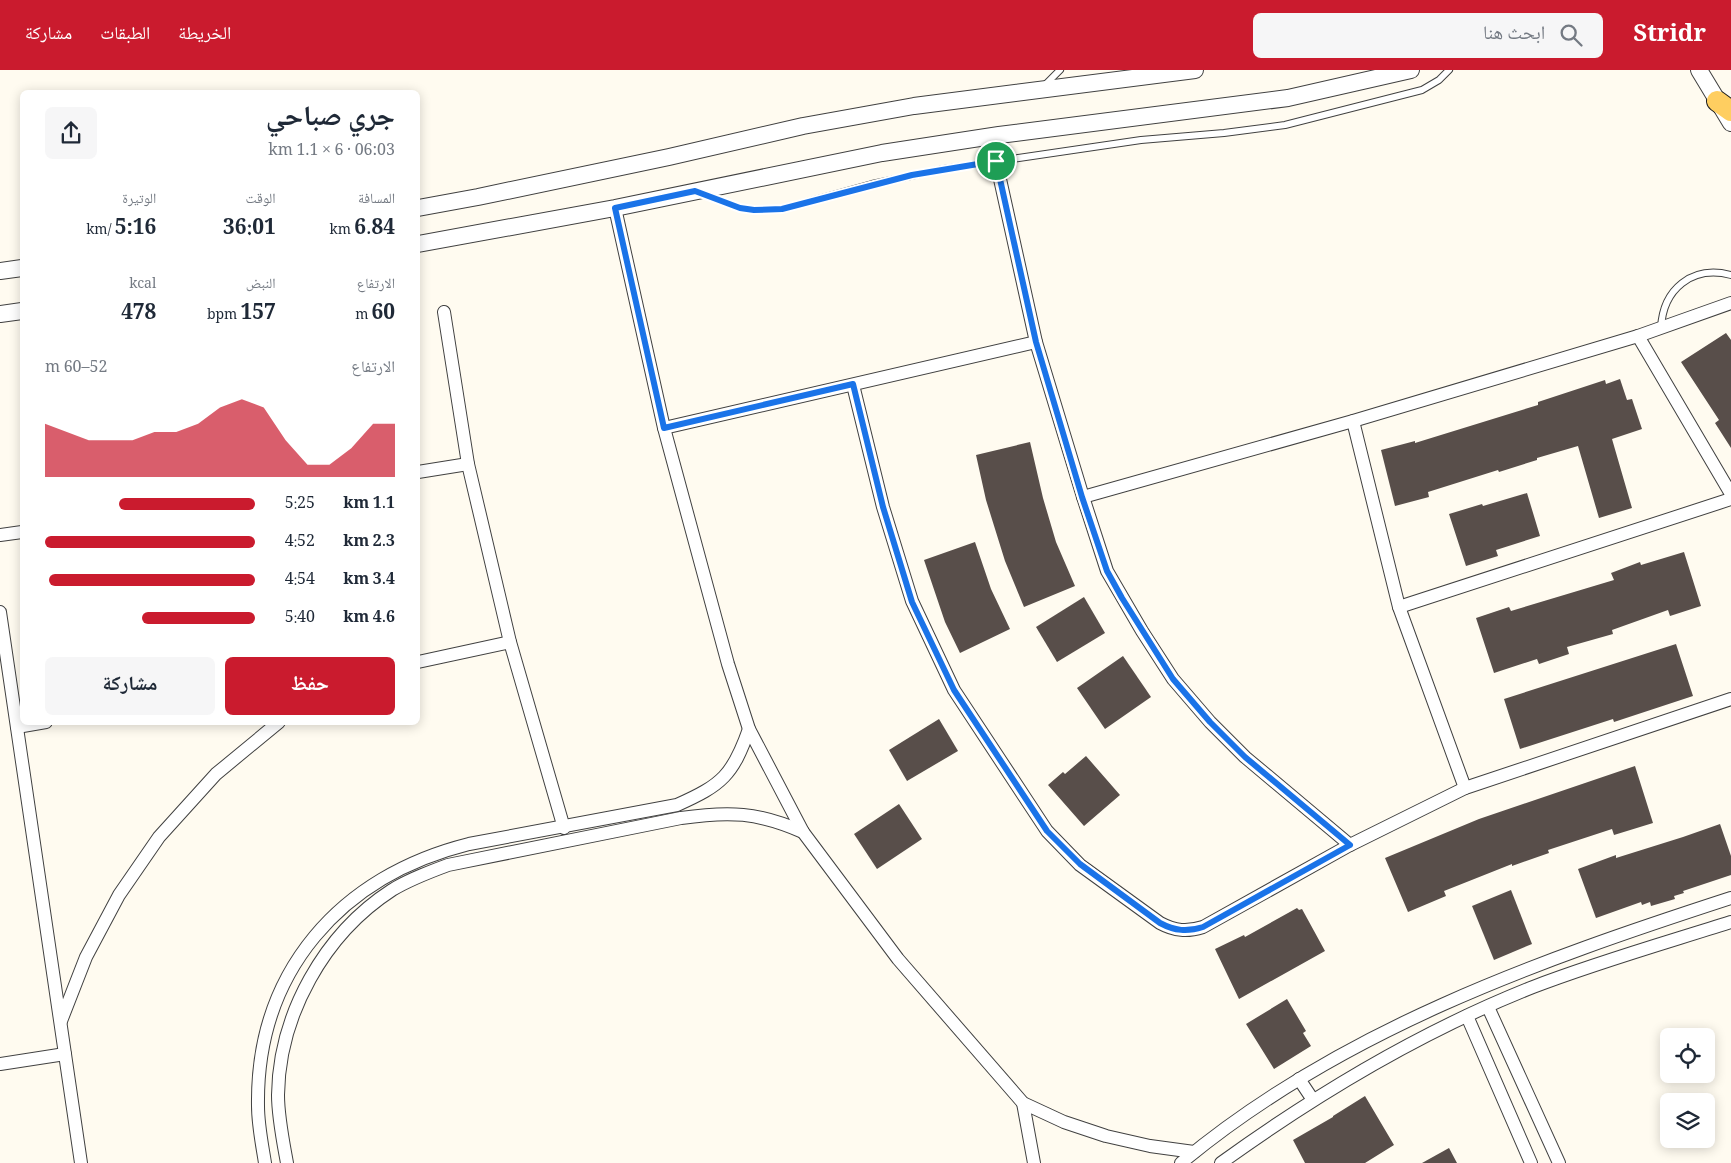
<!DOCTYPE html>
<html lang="ar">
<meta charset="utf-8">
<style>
:root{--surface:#fff;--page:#f6f6f7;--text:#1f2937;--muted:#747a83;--accent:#ca1b2e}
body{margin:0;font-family:Georgia,"Noto Naskh Arabic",serif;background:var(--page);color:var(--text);direction:rtl;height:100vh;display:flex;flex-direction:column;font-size:19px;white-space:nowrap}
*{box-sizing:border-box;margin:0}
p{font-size:16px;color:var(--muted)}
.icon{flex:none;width:28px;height:28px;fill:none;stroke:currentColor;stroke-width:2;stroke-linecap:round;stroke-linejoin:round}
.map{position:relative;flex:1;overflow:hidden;direction:ltr}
.sheet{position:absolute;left:20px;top:20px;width:400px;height:635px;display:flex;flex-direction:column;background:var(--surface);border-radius:8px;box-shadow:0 2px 12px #0003;direction:rtl}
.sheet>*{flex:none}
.buttons{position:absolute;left:1660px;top:958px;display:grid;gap:10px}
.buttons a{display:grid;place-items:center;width:55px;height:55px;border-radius:8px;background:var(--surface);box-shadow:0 2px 12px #0003;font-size:25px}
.pin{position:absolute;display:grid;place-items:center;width:42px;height:42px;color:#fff;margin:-21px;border:2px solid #fff;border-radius:50%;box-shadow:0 1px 5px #0007}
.round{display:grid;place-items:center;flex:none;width:52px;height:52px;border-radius:8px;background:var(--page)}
.head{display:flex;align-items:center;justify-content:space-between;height:85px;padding:0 25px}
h1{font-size:28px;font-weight:700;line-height:38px}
.metrics{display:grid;grid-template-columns:repeat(3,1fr);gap:8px;height:85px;padding:5px 25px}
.metrics div{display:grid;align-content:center}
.metrics b{font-size:21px;font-weight:700}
.metrics small{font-size:14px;font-weight:400}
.metrics p{font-size:14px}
.chart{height:140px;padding:10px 25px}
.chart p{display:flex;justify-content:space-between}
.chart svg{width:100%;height:90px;margin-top:5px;fill:var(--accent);opacity:.7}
.primary-button{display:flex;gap:10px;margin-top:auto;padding:10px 25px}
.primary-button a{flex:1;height:58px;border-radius:8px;background:var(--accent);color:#fff;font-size:20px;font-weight:700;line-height:58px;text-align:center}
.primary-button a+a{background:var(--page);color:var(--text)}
ul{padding:0 25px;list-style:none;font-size:16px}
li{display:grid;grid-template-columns:80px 60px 1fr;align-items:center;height:38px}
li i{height:12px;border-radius:6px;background:var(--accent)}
header{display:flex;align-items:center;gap:30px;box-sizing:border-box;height:70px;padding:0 25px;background:var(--accent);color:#fff}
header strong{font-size:24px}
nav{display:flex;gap:28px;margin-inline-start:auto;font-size:18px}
.search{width:350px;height:45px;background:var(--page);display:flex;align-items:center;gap:12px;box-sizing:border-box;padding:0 18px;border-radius:8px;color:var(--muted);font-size:19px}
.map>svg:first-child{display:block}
</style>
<header>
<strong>Stridr</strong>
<div class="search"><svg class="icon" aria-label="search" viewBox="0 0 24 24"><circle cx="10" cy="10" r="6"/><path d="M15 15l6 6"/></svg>ابحث هنا</div>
<nav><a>الخريطة</a><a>الطبقات</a><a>مشاركة</a></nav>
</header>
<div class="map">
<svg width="1731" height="1093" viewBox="0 0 1731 1093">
<rect width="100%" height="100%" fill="#fffbf0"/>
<g fill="#584e4a">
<polygon points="1726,263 1731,270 1731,378 1715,353 1719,350 1681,292"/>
<polygon points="1620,309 1627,330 1632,329 1642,359 1612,369 1632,438 1599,448 1578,376 1537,388 1537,390 1499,402 1498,400 1428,422 1429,427 1395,436 1381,380 1415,371 1415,373 1538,335 1538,332 1605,310 1606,314"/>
<polygon points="1030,372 1043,428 1056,472 1075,516 1024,537 1005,491 986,430 976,385"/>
<polygon points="1527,423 1540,466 1496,480 1498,486 1466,496 1449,444 1482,434 1483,436"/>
<polygon points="975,472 991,519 1010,559 960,583 945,552 924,490"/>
<polygon points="1684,482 1701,536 1670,546 1668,540 1612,560 1613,564 1567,577 1569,584 1539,594 1537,589 1494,603 1476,548 1509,537 1511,541 1614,510 1611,503 1640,492 1641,495"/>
<polygon points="1084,527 1105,563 1057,592 1036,557"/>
<polygon points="1676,574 1693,626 1614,652 1613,649 1520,679 1504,629"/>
<polygon points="1123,586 1151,627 1105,659 1077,618"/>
<polygon points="939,649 958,681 907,711 889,680"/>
<polygon points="1086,686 1120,725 1084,756 1048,715 1063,702 1065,704"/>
<polygon points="1635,696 1653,753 1614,765 1612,759 1548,780 1549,783 1512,796 1512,794 1444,821 1446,826 1408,842 1385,788 1479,749"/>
<polygon points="899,734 922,769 877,799 854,764"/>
<polygon points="1720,754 1731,786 1731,805 1683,821 1684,823 1674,826 1675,829 1651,836 1650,832 1642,835 1641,832 1596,848 1578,799 1616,785 1616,788 1683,767"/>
<polygon points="1511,820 1532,874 1494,890 1472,836"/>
<polygon points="1297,838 1299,840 1302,839 1325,881 1239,929 1215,879 1244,865 1245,867"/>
<polygon points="1287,929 1306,961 1303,963 1311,976 1274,999 1246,954"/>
<polygon points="1365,1026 1394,1075 1365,1093 1305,1093 1293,1070 1333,1047 1333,1046"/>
<polygon points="1449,1078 1457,1093 1422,1093"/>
</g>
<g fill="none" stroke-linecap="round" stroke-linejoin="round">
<defs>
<g id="service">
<polyline points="1045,15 1060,0"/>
<polyline points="703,124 740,138 754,140 782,139 872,114 944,99 1141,70 1224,63 1285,55 1422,20 1439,10 1449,0"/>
<path d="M1661 258C1663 219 1692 195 1731 205"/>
</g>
<g id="minor">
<polyline points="996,91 1036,272 1083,427 1107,501 1142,561 1173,609 1210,652 1245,687 1350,775"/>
<polyline points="615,138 664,358 728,594 749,659 803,762 898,889 1023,1033 1064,1052 1106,1066 1150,1076 1194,1082"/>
<polyline points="444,242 468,394 510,572 564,758"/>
<polyline points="1638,266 1731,424"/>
<path d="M853 315 883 437 912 531 954 620 1047 761 1080 795 1160 853C1175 861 1187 862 1203 857L1350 775 1465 718 1731 629"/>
<polyline points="1353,351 1399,537 1465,718"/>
<polyline points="664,358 1036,272"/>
<polyline points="418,402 468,394"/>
<polyline points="1083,427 1353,351 1638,266 1731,233"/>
<polyline points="0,465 22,462"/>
<polyline points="1399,537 1731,429"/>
<polyline points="0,542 81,1093"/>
<polyline points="418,592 510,572"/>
<polyline points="17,657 46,652"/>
<polyline points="1488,937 1559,1093"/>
<polyline points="1467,946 1531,1093"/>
<polyline points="61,951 86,887 119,825 159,767 216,704 279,652"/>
<polyline points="0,994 65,984"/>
<polyline points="1299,1009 1313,1030"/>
<polyline points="1023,1033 1034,1093"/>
<path d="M265 1093C262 1074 258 1055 258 1036 256 901 341 806 469 774L677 735C722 715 733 705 749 659"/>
<path d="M287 1093C283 1071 278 1047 278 1025 279 945 324 864 392 820 410 809 429 802 448 795L681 748C729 741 758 742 803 762"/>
<path d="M1181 1093C1339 961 1537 891 1731 828"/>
<path d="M1221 1093C1318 1023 1422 961 1533 917 1598 892 1665 873 1731 852"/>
</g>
<g id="tertiary">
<polyline points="1699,0 1731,53"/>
<polyline points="418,138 478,127 669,87 803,56 914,36 1195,0"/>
<polyline points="418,174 615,138 882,83 999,65 1288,28 1411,0"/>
<polyline points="0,201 22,198"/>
<polyline points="0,244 22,241"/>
</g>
<polyline id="primary" points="1717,31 1731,41"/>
</defs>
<use href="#service" stroke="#414141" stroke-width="8"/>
<use href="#minor" stroke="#414141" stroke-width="14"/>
<use href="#tertiary" stroke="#414141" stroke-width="18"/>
<use href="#primary" stroke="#1f1f1f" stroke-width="22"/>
<use href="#service" stroke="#fff" stroke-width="6"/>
<use href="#minor" stroke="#fff" stroke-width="12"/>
<use href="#tertiary" stroke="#fff" stroke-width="16"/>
<use href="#primary" stroke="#ffce60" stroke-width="20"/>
</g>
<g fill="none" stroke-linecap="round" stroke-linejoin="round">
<defs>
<path id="route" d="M996 91 1036 272 1082 427 1107 501 1122 528 1173 609 1210 652 1245 687 1350 775 1203 857C1187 862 1175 861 1160 853L1080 794 1047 761 954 620 912 532 883 437 853 314 664 358 615 138 695 121 740 138 754 140 782 139 912 105Z"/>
</defs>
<use href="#route" stroke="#fff" stroke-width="10"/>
<use href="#route" stroke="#1a73e8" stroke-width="6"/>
</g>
</svg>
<div class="buttons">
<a><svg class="icon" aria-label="locate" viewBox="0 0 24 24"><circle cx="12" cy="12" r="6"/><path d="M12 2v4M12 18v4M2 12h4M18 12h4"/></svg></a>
<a><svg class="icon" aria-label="layers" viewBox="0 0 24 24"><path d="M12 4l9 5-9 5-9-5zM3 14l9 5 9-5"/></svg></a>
</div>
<div class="pin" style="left:996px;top:91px;background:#1e9e55"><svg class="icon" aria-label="arrive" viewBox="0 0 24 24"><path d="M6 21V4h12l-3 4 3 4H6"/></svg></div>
<section class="sheet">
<div class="head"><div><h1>جري صباحي</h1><p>06:03 · 6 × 1.1 km</p></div><a class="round"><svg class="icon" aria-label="share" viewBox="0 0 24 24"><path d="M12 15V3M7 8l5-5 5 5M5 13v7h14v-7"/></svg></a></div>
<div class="metrics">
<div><p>المسافة</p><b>6.84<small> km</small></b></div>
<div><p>الوقت</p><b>36:01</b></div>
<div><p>الوتيرة</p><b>5:16<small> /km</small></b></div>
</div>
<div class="metrics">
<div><p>الارتفاع</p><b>60<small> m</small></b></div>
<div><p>النبض</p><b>157<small> bpm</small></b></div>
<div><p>kcal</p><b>478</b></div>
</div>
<div class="chart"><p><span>الارتفاع</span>52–60 m</p>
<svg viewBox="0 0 160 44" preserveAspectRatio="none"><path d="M0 44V18L10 22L20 26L30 26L40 26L50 22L60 22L70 18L80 10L90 6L100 10L110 26L120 38L130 38L140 30L150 18L160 18V44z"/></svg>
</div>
<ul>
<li><b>1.1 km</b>5:25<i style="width:65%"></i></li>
<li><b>2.3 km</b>4:52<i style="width:100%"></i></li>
<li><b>3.4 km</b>4:54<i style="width:98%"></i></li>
<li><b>4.6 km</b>5:40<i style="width:54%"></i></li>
</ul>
<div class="primary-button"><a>حفظ</a><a>مشاركة</a></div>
</section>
</div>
